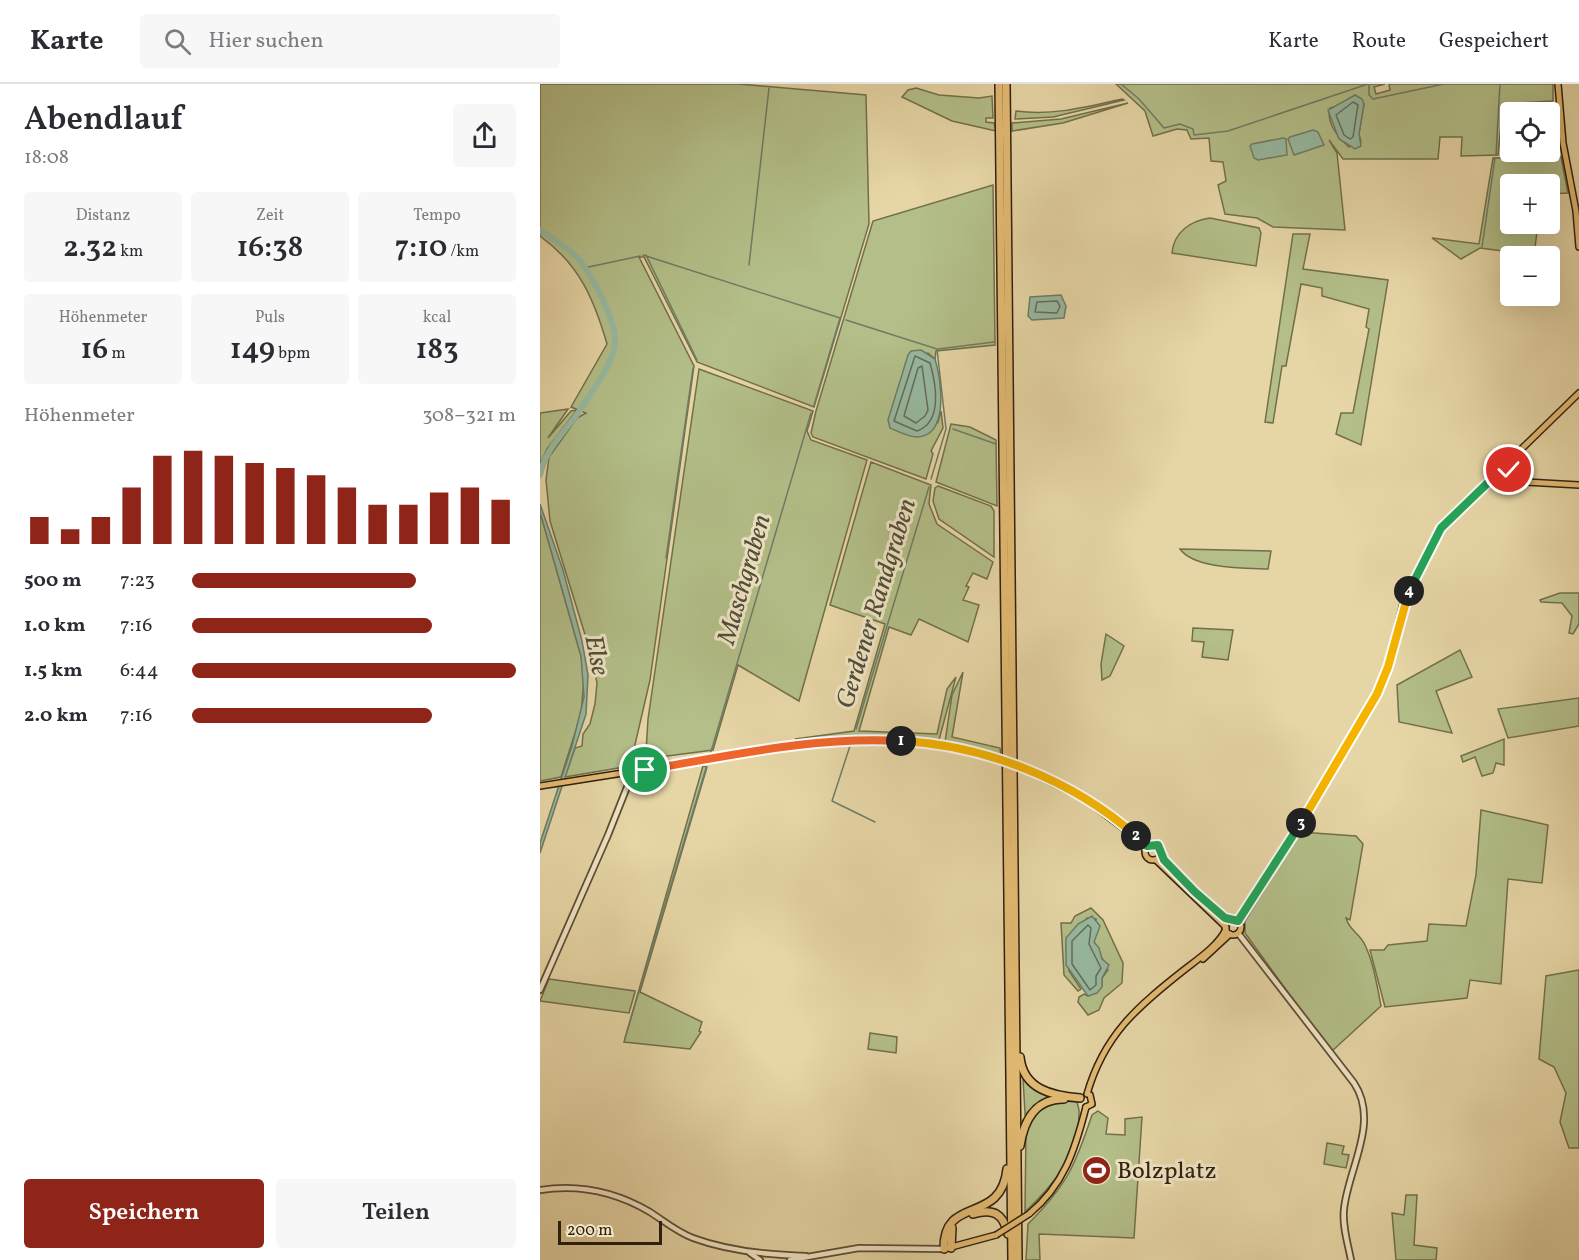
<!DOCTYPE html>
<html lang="de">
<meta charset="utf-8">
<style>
:root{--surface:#fff;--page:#f7f7f7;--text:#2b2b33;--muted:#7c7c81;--line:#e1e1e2;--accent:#8f2418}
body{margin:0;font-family:Vollkorn,serif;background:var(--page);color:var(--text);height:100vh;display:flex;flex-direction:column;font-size:22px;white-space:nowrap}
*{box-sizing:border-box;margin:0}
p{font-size:20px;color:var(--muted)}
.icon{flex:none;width:33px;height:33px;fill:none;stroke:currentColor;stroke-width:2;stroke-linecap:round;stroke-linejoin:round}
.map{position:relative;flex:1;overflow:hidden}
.side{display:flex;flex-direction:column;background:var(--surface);width:540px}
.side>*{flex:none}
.tools{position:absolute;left:960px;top:18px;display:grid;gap:12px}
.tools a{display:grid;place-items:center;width:60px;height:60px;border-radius:6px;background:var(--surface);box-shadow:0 6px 24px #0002;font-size:30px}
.scale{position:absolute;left:18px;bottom:15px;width:104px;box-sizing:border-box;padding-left:6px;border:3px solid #30200e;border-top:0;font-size:16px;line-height:21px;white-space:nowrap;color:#30200e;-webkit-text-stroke:4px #efe4c4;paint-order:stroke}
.pin{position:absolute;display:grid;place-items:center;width:51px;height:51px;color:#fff;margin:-26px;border:3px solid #fff;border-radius:50%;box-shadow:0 2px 6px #0007}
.km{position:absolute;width:30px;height:30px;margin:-15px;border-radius:50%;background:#222;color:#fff;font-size:16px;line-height:30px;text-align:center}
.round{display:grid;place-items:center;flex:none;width:63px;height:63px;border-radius:6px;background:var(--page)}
.overview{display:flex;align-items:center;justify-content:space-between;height:102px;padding:0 24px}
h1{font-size:33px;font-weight:600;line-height:45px}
.figures{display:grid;grid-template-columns:repeat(3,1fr);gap:9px;height:102px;padding:6px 24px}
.figures div{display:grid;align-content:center;border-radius:6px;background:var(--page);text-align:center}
.figures b{font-size:30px;font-weight:600}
.figures small{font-size:16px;font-weight:400}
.figures p{font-size:16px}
.chart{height:168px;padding:12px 24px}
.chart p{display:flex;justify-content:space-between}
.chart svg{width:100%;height:108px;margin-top:6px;stroke:var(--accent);stroke-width:6}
.action{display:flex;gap:12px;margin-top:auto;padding:12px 24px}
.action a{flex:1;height:69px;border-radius:6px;background:var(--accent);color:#fff;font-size:24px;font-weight:600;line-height:69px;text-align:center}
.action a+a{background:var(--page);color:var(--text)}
ul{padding:0 24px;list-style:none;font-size:20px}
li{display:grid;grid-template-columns:96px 72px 1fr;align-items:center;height:45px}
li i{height:15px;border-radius:8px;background:var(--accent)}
header{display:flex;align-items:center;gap:36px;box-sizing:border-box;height:84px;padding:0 30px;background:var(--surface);border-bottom:2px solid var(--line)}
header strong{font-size:28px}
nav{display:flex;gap:33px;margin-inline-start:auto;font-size:21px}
.search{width:420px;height:54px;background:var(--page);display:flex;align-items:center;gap:15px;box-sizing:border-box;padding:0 21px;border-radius:6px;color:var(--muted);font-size:22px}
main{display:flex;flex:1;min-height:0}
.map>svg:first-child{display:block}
</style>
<header>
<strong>Karte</strong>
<div class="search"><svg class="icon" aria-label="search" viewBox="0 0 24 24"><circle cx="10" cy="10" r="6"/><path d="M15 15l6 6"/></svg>Hier suchen</div>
<nav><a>Karte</a><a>Route</a><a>Gespeichert</a></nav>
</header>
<main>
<section class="side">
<div class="overview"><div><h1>Abendlauf</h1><p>18:08</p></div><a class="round"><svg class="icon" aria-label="share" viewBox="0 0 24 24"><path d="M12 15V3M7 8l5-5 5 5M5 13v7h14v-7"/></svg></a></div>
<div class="figures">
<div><p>Distanz</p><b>2.32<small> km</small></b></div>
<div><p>Zeit</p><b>16:38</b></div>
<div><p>Tempo</p><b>7:10<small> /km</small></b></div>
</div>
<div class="figures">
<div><p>Höhenmeter</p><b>16<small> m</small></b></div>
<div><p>Puls</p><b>149<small> bpm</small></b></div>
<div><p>kcal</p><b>183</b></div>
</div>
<div class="chart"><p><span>Höhenmeter</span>308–321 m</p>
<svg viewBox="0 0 160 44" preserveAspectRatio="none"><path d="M5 44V33M15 44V38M25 44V33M35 44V21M45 44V8M55 44V6M65 44V8M75 44V11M85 44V13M95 44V16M105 44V21M115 44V28M125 44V28M135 44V23M145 44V21M155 44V26"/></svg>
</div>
<ul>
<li><b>500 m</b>7:23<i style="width:69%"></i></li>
<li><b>1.0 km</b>7:16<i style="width:74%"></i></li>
<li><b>1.5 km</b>6:44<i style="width:100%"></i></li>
<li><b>2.0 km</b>7:16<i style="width:74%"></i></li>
</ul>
<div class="action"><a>Speichern</a><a>Teilen</a></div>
</section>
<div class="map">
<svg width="1039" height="1176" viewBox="0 0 1039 1176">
<rect width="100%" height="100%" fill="#e6d5a5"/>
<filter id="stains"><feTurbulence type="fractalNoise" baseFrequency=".00333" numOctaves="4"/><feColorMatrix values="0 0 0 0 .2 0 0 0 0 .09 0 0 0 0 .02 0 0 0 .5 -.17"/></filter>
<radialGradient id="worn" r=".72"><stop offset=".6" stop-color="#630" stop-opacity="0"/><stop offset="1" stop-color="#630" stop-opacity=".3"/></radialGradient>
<g fill="#b3be88" stroke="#726f4b" stroke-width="1.5" fill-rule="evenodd">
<path d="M0 0H199L326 11 329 140 274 323 157 278 104 173H99L154 282 110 596 90 682 25 693 35 664 42 662 43 650 50 640 55 620 57 599 51 570 10 437 6 396 9 373 37 334 46 329 31 323 67 260C54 215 39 180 0 152Z"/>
<path d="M576 0H845L834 3 836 10 850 6 849 0H1013V17L963 20 958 71 921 72 922 53H900L898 75H803L789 56 797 69 805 146 733 143 717 134 685 130 678 101 686 97 683 78 671 77 669 54 651 55 647 46 637 45 613 52 605 27ZM815 11 824 20 819 50 821 58 809 63C799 54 786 39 790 24L799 22Z"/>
<polygon points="376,4 399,11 439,14 452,12 453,34 446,34 446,38 454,39 456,47 412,37 362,13 368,6"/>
<path d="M582 15 584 16 513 33 475 35 476 27C512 32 547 23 582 15Z"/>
<polygon points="588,19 523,39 472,47 472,39 521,35"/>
<polygon points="1021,73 1028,109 1010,110 1010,100 970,100 970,140 998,140 994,171 940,164 921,175 892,154 939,160 953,74"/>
<polygon points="453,101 455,261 396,267 395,275 388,269 387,349 398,338 401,327 403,344 391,367 393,370 386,395 273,353 271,349 276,327 333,137"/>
<path d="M670 134 719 144 721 149 716 182 632 169C634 148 650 137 670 134Z"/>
<polygon points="753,150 770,150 763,185 848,196 821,361 796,350 801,329 813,329 829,245 826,243 829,225 782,212 782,204 761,200 746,282 742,282 733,339 725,338"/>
<polygon points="159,285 273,327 267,347 271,356 327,376 259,617 198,581 173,666 120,673 106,668 108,635"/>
<polygon points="28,325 8,354 31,327 37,326 7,365 0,381 0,329"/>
<polygon points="411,340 430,343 456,356 457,422 396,398"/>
<polygon points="331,378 391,401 389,420 397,440 453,478 447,495 433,489 426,502 429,503 423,516 439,521 428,558 379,535 371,551 349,543 319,647 397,650 407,605 416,593 399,656 320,652 261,657 255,655 314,647 345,540 290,521"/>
<polygon points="398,402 451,422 454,427 454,473 399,435 393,417 395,404"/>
<polygon points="0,428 41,572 44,595 41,630 21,693 0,697"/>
<path d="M640 465 731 467 728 485C705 484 654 485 640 465Z"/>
<polygon points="1020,509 1039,509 1039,540 1033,550 1029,549 1032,532 1022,519 1001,518 1000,516"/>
<polygon points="653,544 693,546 688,576 662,573 664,558 652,557"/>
<polygon points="566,550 584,562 570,592 562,596 561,580"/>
<polygon points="920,566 932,593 896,607 912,649 859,638 857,601"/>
<polygon points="423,588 412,653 460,664 461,672 405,658 412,611"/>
<polygon points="1039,614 1039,642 968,654 958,625"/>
<polygon points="964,655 964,681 956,679 953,689 942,692 935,673 923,678 921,672"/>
<polygon points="163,682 167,683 100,908 162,938 159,947 161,948 150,965 84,958"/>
<polygon points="941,726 1008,741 1002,799 968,795 961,900 930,896 927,914 845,923 830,866 844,866 848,861 887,857 889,840 926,842 936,791"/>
<path d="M760 748 816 752 823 760 810 836 806 834C809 846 820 850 825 861 834 880 837 902 841 922L791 968 705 849V837Z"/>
<polygon points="551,824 563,836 583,879 582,899 564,914 559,926 548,931 538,918 539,913 544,910 548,912 562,902 562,894 568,886 554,858 556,835 547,834 526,862 529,887 541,905 538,907 524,891 521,839 531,839 535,832"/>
<polygon points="1039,886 1039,1064 1029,1064 1020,1038 1026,1009 1014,983 999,975 1006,892"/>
<polygon points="9,895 95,907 95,908 89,929 0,917"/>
<polygon points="330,949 357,953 356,969 328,965"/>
<path d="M482 979C494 1007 508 1006 536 1012 536 1019 540 1023 539 1030 539 1070 513 1102 485 1128L486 1045Z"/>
<path d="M558 1027 568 1034 566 1050 585 1051V1035L602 1033 594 1154 499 1150 500 1176H486L488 1140C527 1101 535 1082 552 1031Z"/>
<polygon points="787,1059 804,1062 802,1070 809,1071 806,1084 784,1080"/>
<polygon points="866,1111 877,1111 874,1161 897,1164 896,1176 856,1176 852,1129 864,1131"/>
</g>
<g fill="#97b9a1" stroke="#6e7c66" stroke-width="1.5">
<polygon points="815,11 822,15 824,20 819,50 821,62 815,65 799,55 788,26"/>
<polygon points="773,46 778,48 784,61 754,71 748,55 750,53"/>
<polygon points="743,54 746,55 747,71 718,76 714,74 710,62 712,60"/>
<polygon points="521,211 526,222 524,234 492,236 488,232 490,213"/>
<path d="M381 266 395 275C401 294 410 352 377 353 369 353 357 347 350 344L348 336 368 271 371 267Z"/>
<polygon points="0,420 23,486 42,557 48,591 46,630 0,769 0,759 32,662 44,613 41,572 0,428"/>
<polygon points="552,832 560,842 554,858 559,864 562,875 569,881 562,894 562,903 557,909 548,912 526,881 526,854 538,840"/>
</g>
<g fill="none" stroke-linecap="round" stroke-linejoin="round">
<g stroke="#646c58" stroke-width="1.5">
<polygon points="813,18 818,21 813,53 810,55 804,51 796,31"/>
<polygon points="517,217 520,222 517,229 495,228 497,218"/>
<path d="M375 272 390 279C396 300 403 338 377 347L354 337Z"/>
<polygon points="382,282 388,326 385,332 376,339 364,332 378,284"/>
<polygon points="548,841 551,844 549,860 561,884 556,892 556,901 550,906 532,880 532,857"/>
</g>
<g stroke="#6e7c66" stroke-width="1.5">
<polyline points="581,0 599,15 624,44 640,40 653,45 654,51 688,47 828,0"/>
<polyline points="829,0 829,11 833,15 904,0"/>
<polyline points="956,71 960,0"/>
<polyline points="942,163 955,74"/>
<polyline points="103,171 300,234 274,321"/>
<polyline points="106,171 157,276"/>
<polyline points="209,181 229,4"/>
<polyline points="44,184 100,172"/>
<polyline points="306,236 397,265 406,345 391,395"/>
<polyline points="398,265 454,258"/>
<polyline points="413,345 456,360"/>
<polyline points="126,474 153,284"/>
<polyline points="316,645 389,403"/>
<polyline points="310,662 292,717 335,738"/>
<polyline points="170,671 271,329"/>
<polyline points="85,954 166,684"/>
</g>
<path stroke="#97b9a1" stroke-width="6" d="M0 146C12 155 27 163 37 173 51 189 78 240 75 260 72 282 52 307 41 325 25 348 6 363 0 391"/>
<defs>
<g id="minor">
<path d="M698 849 814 999C840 1038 808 1085 804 1125 802 1142 808 1160 811 1176"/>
<polyline points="0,906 68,751 93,688"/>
<path d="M0 1106C39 1100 76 1108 110 1128 124 1137 137 1148 153 1154 188 1167 228 1171 266 1172"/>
<polyline points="210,1169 220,1176"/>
<polyline points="250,1176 319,1164 404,1165"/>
</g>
<g id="major">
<polyline points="1018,0 1023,59 1036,127 1039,163"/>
<circle cx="962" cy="384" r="7"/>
<polyline points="967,379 1039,309"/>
<polyline points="968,389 986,398 1039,401"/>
<polyline points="482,684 545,715 607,762"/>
<path d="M0 702C57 693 114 684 172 675 277 658 351 645 456 675"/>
<circle cx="613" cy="768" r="8"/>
<polyline points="621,771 629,782"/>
<polyline points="616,776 686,843"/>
<polyline points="677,828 691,836"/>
<circle cx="693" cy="843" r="8"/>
<polyline points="698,837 719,808 837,610 848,583 863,520 894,454 901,444 957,390"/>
<polyline points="663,875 690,850"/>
<path d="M547 1010C564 951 597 923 644 886 658 875 678 862 686 845"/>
<polyline points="546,1023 552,1020 550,1011"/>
<path d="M489 1130C524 1101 535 1066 546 1023"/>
<polyline points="404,1165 456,1151"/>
</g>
<g id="highway">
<polyline points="459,0 472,1176"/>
<polyline points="466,0 478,1176"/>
<path d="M480 973C483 1005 512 1012 540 1014"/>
<path d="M480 1062C484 1036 495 1015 524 1015"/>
<path d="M433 1130C453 1124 463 1129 468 1150"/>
<polyline points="411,1164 412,1144"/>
<path d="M404 1165C403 1110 461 1142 467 1085"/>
</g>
</defs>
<use href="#minor" stroke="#5e4d34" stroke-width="8"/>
<use href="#major" stroke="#30200e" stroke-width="8"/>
<use href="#highway" stroke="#30200e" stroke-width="10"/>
<use href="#minor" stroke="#efe4c4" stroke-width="4.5"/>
<use href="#major" stroke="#e3ba72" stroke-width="5"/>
<use href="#highway" stroke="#e3ba72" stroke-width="7"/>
<defs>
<g id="major-bridge">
<polyline points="456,675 482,684"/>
<polyline points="456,1151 489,1130"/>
</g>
</defs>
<use href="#major-bridge" stroke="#30200e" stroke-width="8" stroke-linecap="butt"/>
<use href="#major-bridge" stroke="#e3ba72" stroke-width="5"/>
</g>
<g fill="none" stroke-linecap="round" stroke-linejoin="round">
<defs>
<path id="split-1" d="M105 686C189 672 275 652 361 657"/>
<path id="split-2" d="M361 657C444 661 533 696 596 752"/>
<polyline id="split-3" points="596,752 607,762 618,761 624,776 655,808 685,834 698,837 761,739"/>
<polyline id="split-4" points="761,739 837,610 848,583 869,507"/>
<polyline id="split-5" points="869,507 901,444 957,390 966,391 969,386"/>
</defs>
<use href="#split-1" stroke="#fff" stroke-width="12"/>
<use href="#split-2" stroke="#fff" stroke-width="12"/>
<use href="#split-3" stroke="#fff" stroke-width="12"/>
<use href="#split-4" stroke="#fff" stroke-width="12"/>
<use href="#split-5" stroke="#fff" stroke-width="12"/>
<use href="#split-1" stroke="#f0652b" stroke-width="8"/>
<use href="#split-2" stroke="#f5b400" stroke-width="8"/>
<use href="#split-3" stroke="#22a559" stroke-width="8"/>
<use href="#split-4" stroke="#f5b400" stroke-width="8"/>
<use href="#split-5" stroke="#22a559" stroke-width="8"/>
</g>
<defs>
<symbol id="stadium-disc" viewBox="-11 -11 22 22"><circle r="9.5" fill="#8f2418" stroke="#efe4c4"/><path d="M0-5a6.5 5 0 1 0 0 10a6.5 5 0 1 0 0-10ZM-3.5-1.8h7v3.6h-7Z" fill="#fff"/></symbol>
</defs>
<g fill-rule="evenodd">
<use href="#stadium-disc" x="540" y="1070" width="33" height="33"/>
</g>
<g text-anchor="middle" stroke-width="6" stroke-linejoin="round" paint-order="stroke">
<g font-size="24" fill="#30200e" stroke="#efe4c4" text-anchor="start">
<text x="577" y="1094">Bolzplatz</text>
</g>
<g font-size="26" font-style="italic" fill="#4f4e3a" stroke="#efe4c4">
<text transform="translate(203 495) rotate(-74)" y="9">Maschgraben</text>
<text transform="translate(335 519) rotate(-73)" y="9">Gerdener Randgraben</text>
<text transform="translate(58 571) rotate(79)" y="9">Else</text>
</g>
</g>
<rect width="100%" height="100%" filter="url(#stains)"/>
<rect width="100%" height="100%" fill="url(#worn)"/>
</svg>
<div class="tools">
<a><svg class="icon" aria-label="locate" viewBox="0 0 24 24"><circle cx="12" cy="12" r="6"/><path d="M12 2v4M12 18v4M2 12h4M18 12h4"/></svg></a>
<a>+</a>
<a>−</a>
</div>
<div class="scale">200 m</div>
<div class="pin" style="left:105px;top:686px;background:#1e9e55"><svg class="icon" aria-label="arrive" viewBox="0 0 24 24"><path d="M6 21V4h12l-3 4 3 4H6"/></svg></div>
<div class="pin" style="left:969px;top:386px;background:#d93025"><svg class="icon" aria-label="check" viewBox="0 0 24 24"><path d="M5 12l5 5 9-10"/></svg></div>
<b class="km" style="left:361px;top:657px">1</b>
<b class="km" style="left:596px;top:752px">2</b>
<b class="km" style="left:761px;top:739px">3</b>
<b class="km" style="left:869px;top:507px">4</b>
</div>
</main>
